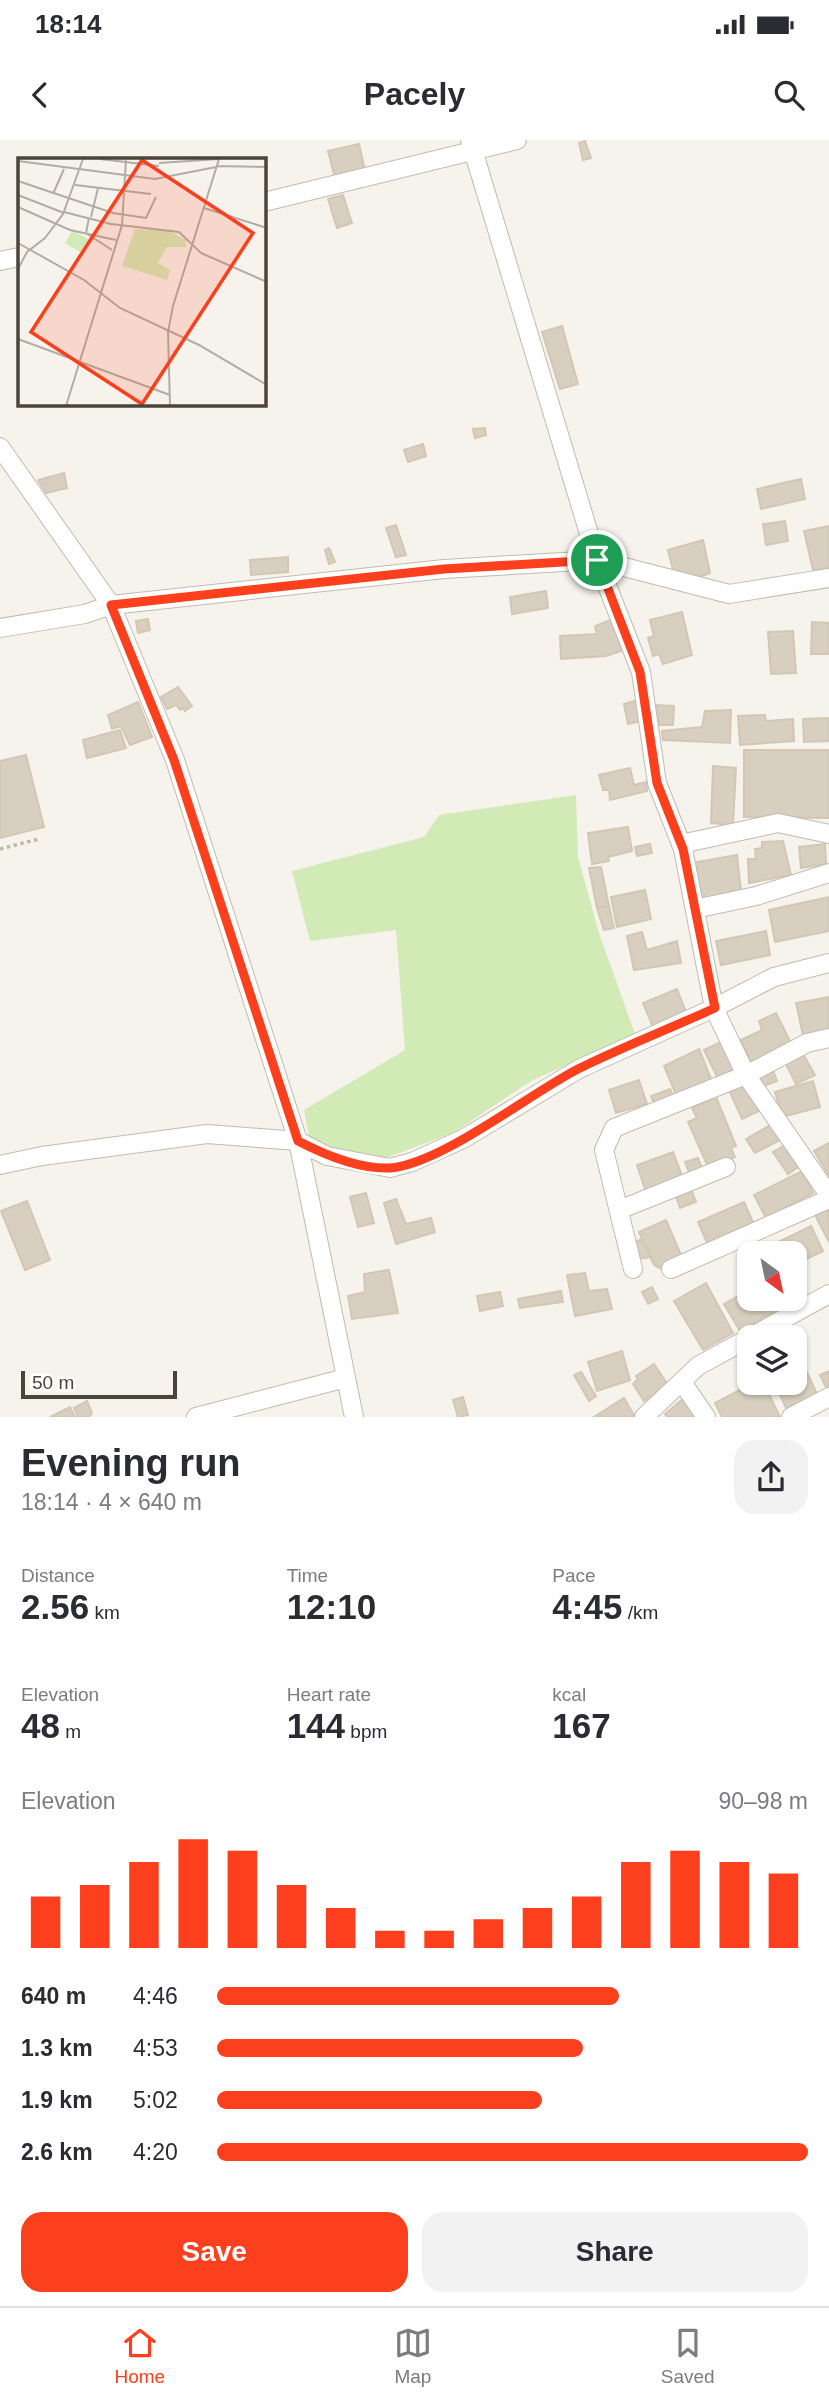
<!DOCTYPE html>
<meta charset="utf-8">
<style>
:root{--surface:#fff;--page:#f2f2f3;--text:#2b2b33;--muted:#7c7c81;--line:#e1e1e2;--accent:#fc3f1d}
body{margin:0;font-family:Helvetica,sans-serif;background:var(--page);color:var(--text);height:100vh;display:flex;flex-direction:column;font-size:26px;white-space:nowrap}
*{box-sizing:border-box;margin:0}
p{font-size:23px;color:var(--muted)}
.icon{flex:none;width:38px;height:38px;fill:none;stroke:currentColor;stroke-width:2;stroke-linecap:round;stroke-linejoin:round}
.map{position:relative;height:1277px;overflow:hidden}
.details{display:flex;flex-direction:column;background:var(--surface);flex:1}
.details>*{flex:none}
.needle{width:46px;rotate:147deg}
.buttons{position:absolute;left:737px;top:1101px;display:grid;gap:14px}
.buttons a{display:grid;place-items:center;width:70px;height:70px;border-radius:14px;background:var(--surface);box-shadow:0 2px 5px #0004;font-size:35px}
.scale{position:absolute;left:21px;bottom:18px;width:156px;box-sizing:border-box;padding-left:7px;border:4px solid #4b4439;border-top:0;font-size:19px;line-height:24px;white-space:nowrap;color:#4b4439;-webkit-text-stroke:5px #fff;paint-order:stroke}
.pin{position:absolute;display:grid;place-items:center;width:60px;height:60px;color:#fff;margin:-30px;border:4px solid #fff;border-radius:50%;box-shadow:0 2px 7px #0007}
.round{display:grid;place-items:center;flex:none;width:74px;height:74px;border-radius:21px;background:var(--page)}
.overview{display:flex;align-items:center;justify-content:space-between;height:119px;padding:0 21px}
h1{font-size:38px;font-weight:700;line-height:52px}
.figures{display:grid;grid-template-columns:repeat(3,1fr);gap:10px;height:119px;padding:7px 21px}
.figures div{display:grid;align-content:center}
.figures b{font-size:35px;font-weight:700}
.figures small{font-size:19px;font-weight:400}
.figures p{font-size:19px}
.chart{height:196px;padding:14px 21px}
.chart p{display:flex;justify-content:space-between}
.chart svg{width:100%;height:126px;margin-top:7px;stroke:var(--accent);stroke-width:6}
.primary-button{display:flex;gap:14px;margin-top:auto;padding:14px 21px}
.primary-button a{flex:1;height:80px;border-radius:21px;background:var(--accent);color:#fff;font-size:28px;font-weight:700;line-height:80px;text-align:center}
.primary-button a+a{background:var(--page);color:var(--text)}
ul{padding:0 21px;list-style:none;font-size:23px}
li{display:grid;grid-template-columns:112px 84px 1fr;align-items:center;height:52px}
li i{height:18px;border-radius:9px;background:var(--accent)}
.status{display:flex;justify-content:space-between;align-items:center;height:49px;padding:0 35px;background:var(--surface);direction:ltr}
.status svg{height:19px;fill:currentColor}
header{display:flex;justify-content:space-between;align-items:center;height:91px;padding:0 21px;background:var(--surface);font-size:32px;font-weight:700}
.dock{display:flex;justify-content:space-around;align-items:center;height:98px;border-top:2px solid var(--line);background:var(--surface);font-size:19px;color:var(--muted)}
.dock a{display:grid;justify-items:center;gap:4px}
.dock .selected{color:var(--accent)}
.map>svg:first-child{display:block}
</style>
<div class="status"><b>18:14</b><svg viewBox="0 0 49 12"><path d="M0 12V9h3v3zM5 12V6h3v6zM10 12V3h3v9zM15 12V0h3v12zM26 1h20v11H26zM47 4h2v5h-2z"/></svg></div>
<header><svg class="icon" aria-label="back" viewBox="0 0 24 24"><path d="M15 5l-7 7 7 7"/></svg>Pacely<svg class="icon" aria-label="search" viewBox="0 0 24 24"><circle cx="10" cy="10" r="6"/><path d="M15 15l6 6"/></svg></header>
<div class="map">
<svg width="829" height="1277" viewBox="0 0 829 1277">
<rect width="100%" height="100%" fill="#f6f3ec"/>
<polygon fill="#d2eab5" points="576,655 578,717 599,793 635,894 531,941 453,993 383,1019 328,1007 309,997 304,970 405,910 396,790 310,801 292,731 424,697 439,675"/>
<g fill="#d8cfc1" stroke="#d3c7b4" stroke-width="2">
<polygon points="585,1 591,18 583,20 579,3"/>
<polygon points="359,4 365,31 335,38 328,11"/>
<polygon points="343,55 352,83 337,88 328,59"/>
<polygon points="562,186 578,244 560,249 542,192"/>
<polygon points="485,288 486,295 475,298 473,289"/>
<polygon points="423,304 426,316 408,322 404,310"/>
<polygon points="64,333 67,348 46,353 38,340"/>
<polygon points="801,339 805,359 761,369 757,349"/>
<polygon points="785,381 788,401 766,405 763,384"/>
<polygon points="396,385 406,415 396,417 386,388"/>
<polygon points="829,386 829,428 813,430 804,391"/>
<polygon points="703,400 710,433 696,438 673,430 668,410"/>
<polygon points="329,408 335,422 329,424 325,410"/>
<polygon points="288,417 288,432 251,435 250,420"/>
<polygon points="546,451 548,468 512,474 510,457"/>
<polygon points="682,472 692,515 663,524 659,514 653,516 648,498 654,496 650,480"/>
<polygon points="148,479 150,490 138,493 136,481"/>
<polygon points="613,479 624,510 606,516 561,519 560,496 597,494 595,486"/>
<polygon points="812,482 829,483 829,514 811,514"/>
<polygon points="793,491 796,533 771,534 768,492"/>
<polygon points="178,547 192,566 185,571 183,568 180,570 176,565 167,569 161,557"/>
<polygon points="638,560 642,581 628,584 624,564"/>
<polygon points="138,562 152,597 130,605 121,586 112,589 108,575"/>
<polygon points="655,565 674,566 673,585 659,585"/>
<polygon points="731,570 730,603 663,600 662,591 702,587 705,571"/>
<polygon points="765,575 766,581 793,579 794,601 740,605 738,576"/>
<polygon points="829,578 829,601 804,602 803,579"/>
<polygon points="120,590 126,608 87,618 83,600"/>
<polygon points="744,610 829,610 829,678 744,677"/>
<polygon points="26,615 44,687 0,698 0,621"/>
<polygon points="713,626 736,628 733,685 711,683"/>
<polygon points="630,628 634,645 646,642 647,651 610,660 609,650 603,650 599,635"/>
<polygon points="628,687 632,711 608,717 609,721 592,724 588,693"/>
<polygon points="783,701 791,735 749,743 748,719 756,719 755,709 762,708 762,702"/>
<polygon points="650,704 652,713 637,716 635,707"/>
<polygon points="825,704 826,724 801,728 799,707"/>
<polygon points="737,715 741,751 697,760 692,723"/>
<polygon points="601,727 609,766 597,768 589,728"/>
<polygon points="645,750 651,779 617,787 611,757"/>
<polygon points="829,757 829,791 775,802 769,770"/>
<polygon points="609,766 614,788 604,790 597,768"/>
<polygon points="766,791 770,815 721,825 716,801"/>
<polygon points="642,792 647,810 677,801 681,823 634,830 627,796"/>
<polygon points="677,849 688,877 655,892 643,863"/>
<polygon points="829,857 829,891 803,895 796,863"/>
<polygon points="776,873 791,903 751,922 741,900 762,890 759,881"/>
<polygon points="723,901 736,930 718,939 704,910"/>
<polygon points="699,909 712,941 677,957 664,926"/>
<polygon points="803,914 815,935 796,944 785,922"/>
<polygon points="772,928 777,941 761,947 756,935"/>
<polygon points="639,940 647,964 616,973 609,950"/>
<polygon points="813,941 820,967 782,977 775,952"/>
<polygon points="745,942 763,969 742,979 729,950"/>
<polygon points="670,949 674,958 655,966 651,956"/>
<polygon points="716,957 736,1006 731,1008 735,1017 709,1029 688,982 697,978 692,968"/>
<polygon points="774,983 782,999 755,1013 746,999"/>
<polygon points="829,1003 829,1036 814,1011"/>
<polygon points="787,1004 801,1025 788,1034 773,1012"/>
<polygon points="673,1012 684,1041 647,1055 637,1025"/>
<polygon points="698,1018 704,1033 691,1037 685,1022"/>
<polygon points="802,1031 813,1053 766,1078 754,1055"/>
<polygon points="691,1049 696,1062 680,1068 676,1056"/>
<polygon points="366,1053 374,1083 358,1087 350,1057"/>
<polygon points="396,1059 406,1084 431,1078 435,1092 396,1104 384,1063"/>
<polygon points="27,1061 50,1120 25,1130 1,1071"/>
<polygon points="744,1062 755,1087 708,1105 698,1082"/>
<polygon points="829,1068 829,1102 815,1075"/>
<polygon points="666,1080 683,1120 662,1129 654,1125 639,1092"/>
<polygon points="811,1086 823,1111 794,1125 794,1113 773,1113 770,1106"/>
<polygon points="642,1099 651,1117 637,1119 632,1103"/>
<polygon points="389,1130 398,1173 352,1179 348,1156 365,1152 364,1134"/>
<polygon points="585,1133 589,1151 607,1149 612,1169 575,1176 567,1135"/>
<polygon points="706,1143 733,1193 703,1210 674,1161"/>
<polygon points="652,1147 658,1159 648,1164 642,1152"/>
<polygon points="749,1150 749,1158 785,1158 788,1164 740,1191 724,1164"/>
<polygon points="561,1151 563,1162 520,1168 518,1159"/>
<polygon points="500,1152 503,1166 480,1171 477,1156"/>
<polygon points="622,1211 630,1240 597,1251 588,1222"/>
<polygon points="654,1224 668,1245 644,1261 633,1244 638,1239 636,1236"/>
<polygon points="804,1226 817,1254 786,1268 774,1242 794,1242 794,1230"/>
<polygon points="829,1231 829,1253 820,1235"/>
<polygon points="581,1232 596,1256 589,1261 574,1235"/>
<polygon points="755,1242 763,1242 780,1277 722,1277 715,1263"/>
<polygon points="463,1257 468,1275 458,1277 453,1260"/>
<polygon points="624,1258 635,1277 594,1277"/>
<polygon points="683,1259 696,1277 667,1277 665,1274"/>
<polygon points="87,1261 92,1273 89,1277 78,1277 74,1268"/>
<polygon points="70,1267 75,1277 50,1277"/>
</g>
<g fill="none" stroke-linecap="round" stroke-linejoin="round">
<defs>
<g id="minor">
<polyline points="470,0 597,420 641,532 657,643 683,709 714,868 746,935 829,1055"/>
<polyline points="264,62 517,0"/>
<polyline points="0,121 19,117"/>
<polyline points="0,307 111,465 175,620 298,1001 354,1277"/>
<polyline points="0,488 85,474 111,465 444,429 597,420 729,454 829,438"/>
<polyline points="681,704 778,683 829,694"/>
<polyline points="695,769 756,756 829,733"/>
<polyline points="0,1025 42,1016 207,994 298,1001 327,1016 390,1028 412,1022 463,999 579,929 714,868 774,837 829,823"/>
<polyline points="619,1070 726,1027"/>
<polyline points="633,1129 604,1010 614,988 746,935 807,903 829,898"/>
<polyline points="671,1129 829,1059"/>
<polyline points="682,1242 706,1277"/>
<polyline points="196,1277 346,1238"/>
<polyline points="644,1277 698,1226 829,1154"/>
<polyline points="791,1277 829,1257"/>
</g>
</defs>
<use href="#minor" stroke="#c2bbae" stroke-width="20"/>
<polyline stroke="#c4b79f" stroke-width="3.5" stroke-dasharray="3.5 3.5" stroke-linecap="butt" points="0,709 39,699"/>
<use href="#minor" stroke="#fff" stroke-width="18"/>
</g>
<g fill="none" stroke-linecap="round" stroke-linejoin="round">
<defs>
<path id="route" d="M597 420 640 532 657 643 683 709 715 868C669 889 622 907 578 929 529 954 440 1025 389 1028 358 1029 325 1015 298 1001L174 620 111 465 444 429Z"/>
</defs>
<use href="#route" stroke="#fff" stroke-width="14"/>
<use href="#route" stroke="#fc3f1d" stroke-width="9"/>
</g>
<g transform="translate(18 18)">
<rect width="248" height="248" fill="#f6f3ec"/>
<path d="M117 71 150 73 168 82V89H149L140 105 152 112 149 122 104 108ZM54 73 71 81 62 94 47 85Z" fill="#d2eab5"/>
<path fill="none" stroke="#b2ada4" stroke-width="2" d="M82 1 141 8M0 3 137 21 198 9M141 5 201 1M199 8 249 9M0 23 95 55 128 60 138 39M57 27 133 36M35 36 46 11M0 37 46 55M0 49 52 72 98 82M186 50 249 70M46 54 93 66 161 74 183 95 249 124M73 59 80 30M71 60 68 75 94 92M0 85 66 122 102 150 181 187 249 227M0 111 9 94 27 80 45 56 65 1M0 181 152 237M48 248 104 67 108 1M152 248 150 174 155 148 201 1"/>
<path fill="#fc3f1d" fill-opacity="0.15" stroke="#fc3f1d" stroke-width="3.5" d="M124 2 235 75 124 246 13 174Z"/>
<rect width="248" height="248" fill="none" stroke="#4b4439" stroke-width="3.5"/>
</g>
</svg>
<div class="buttons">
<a><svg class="needle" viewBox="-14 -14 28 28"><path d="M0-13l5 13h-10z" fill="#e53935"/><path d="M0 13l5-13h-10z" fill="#7c7c81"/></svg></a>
<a><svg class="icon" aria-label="layers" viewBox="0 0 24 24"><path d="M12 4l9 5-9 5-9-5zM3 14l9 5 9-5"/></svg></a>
</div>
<div class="scale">50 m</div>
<div class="pin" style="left:597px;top:420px;background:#1e9e55"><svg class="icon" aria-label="arrive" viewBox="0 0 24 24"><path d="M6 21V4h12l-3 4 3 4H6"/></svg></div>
</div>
<section class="details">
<div class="overview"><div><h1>Evening run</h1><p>18:14 · 4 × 640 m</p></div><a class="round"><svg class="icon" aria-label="share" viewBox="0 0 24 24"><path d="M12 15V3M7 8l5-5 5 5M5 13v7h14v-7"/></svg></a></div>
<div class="figures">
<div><p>Distance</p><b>2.56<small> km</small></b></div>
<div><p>Time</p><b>12:10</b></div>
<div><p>Pace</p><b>4:45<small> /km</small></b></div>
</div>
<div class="figures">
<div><p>Elevation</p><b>48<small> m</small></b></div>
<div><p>Heart rate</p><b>144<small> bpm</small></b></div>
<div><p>kcal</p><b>167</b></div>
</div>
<div class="chart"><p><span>Elevation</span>90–98 m</p>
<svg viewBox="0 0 160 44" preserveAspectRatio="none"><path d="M5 44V26M15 44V22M25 44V14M35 44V6M45 44V10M55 44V22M65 44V30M75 44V38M85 44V38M95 44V34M105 44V30M115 44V26M125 44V14M135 44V10M145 44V14M155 44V18"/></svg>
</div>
<ul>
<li><b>640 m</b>4:46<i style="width:68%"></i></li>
<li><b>1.3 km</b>4:53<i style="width:62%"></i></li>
<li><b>1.9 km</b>5:02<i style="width:55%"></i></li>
<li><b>2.6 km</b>4:20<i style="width:100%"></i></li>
</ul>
<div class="primary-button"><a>Save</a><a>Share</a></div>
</section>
<nav class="dock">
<a class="selected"><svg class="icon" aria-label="home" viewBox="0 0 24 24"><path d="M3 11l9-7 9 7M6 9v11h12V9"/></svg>Home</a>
<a><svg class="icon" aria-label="map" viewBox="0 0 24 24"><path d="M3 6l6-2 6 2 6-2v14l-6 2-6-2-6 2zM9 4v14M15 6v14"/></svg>Map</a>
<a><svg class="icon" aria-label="saved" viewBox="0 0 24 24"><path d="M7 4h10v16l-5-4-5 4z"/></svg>Saved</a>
</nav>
